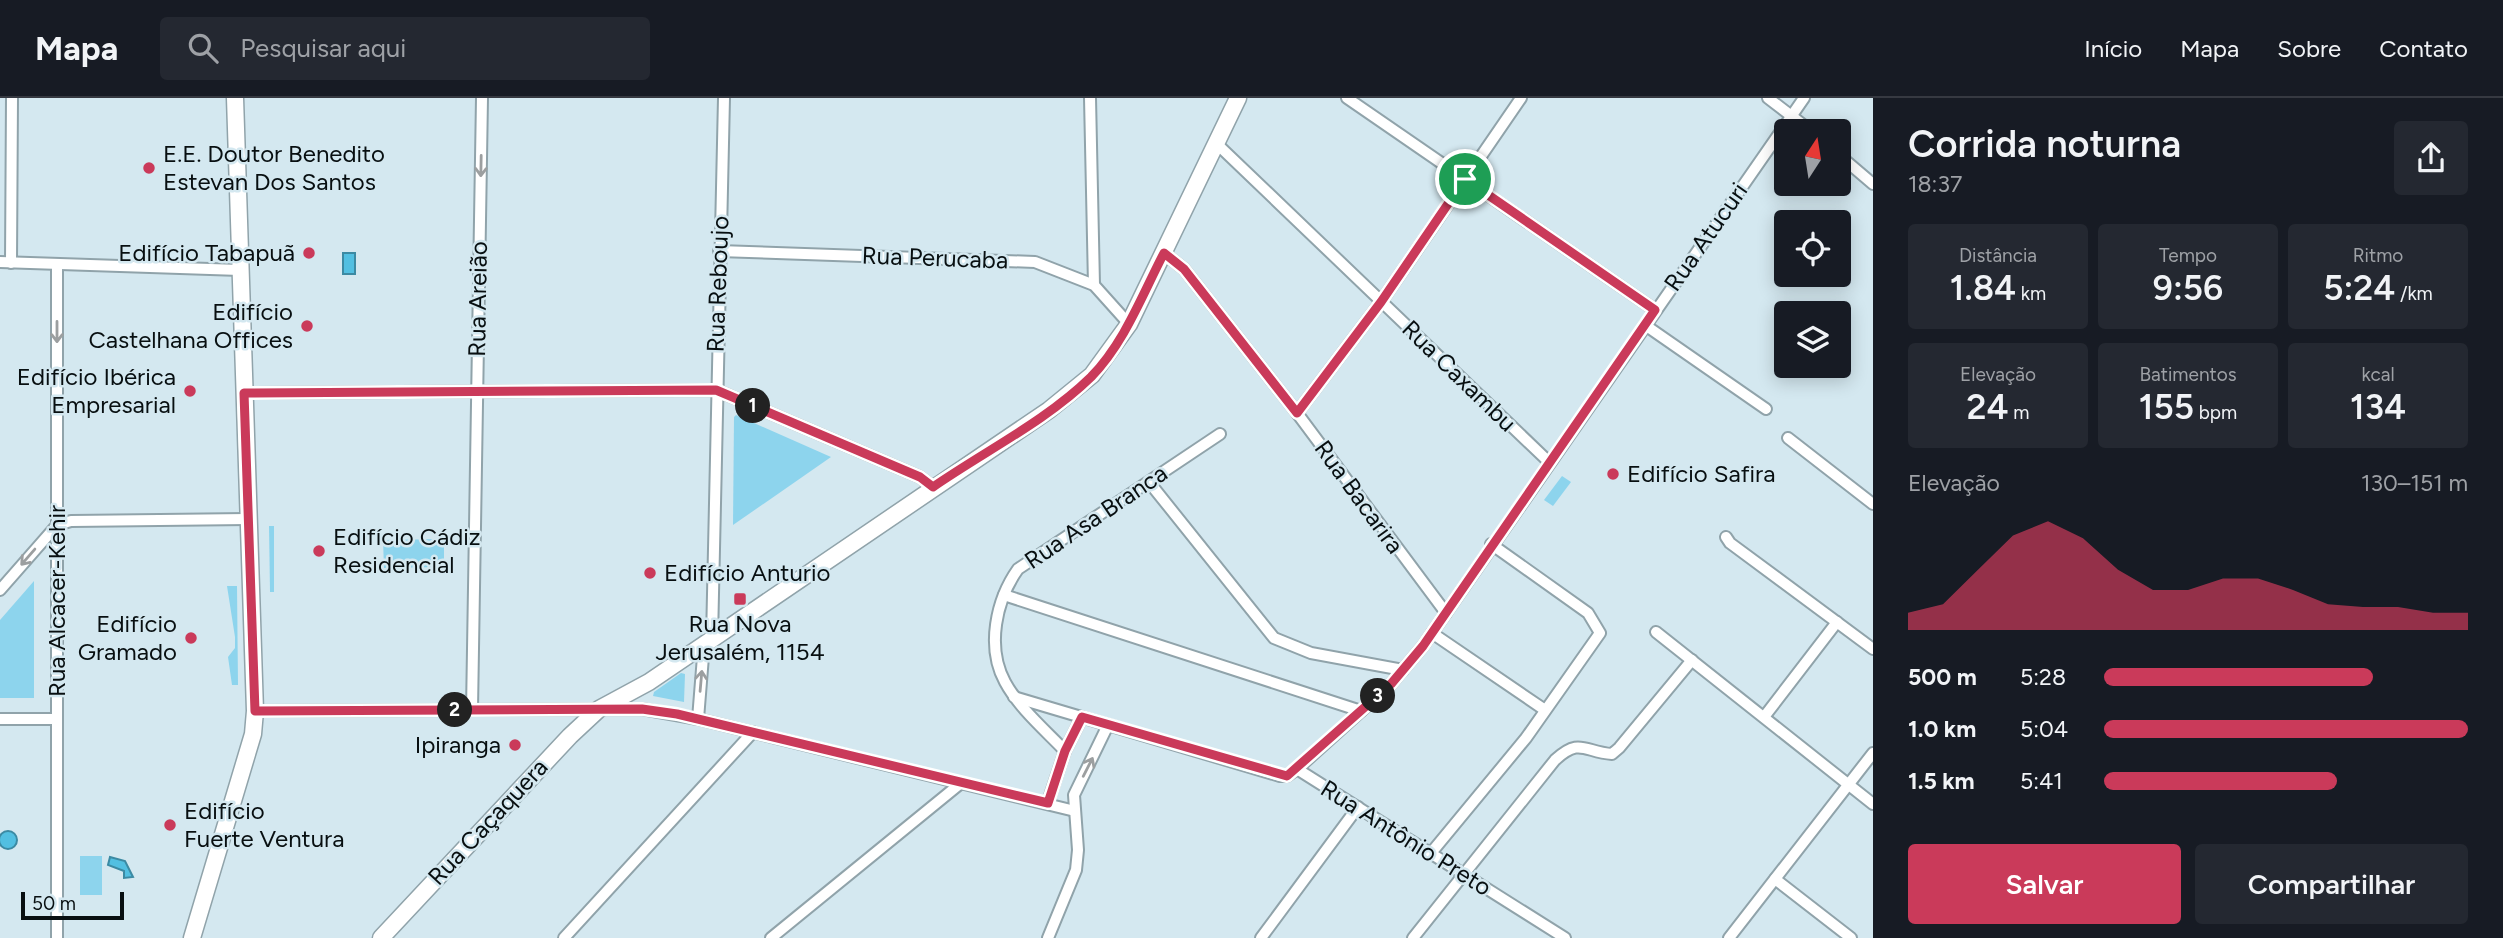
<!DOCTYPE html>
<html lang="pt">
<meta charset="utf-8">
<style>
:root{--surface:#171b24;--page:#242831;--text:#f1f3f6;--muted:#9ea1a6;--line:#363941;--accent:#ca3a5a}
body{margin:0;font-family:Figtree,sans-serif;background:var(--page);color:var(--text);height:100vh;display:flex;flex-direction:column;font-size:26px;white-space:nowrap}
*{box-sizing:border-box;margin:0}
p{font-size:23px;color:var(--muted)}
.icon{flex:none;width:38px;height:38px;fill:none;stroke:currentColor;stroke-width:2;stroke-linecap:round;stroke-linejoin:round}
.map{position:relative;flex:1;overflow:hidden}
.sheet{display:flex;flex-direction:column;background:var(--surface);width:630px}
.sheet>*{flex:none}
.needle{width:46px;rotate:12deg}
.tools{position:absolute;left:1774px;top:21px;display:grid;gap:14px}
.tools a{display:grid;place-items:center;width:77px;height:77px;border-radius:7px;background:var(--surface);box-shadow:0 4px 18px #0003;font-size:35px}
.scale{position:absolute;left:21px;bottom:18px;width:103px;box-sizing:border-box;padding-left:7px;border:4px solid #080f11;border-top:0;font-size:19px;line-height:24px;white-space:nowrap;color:#080f11;-webkit-text-stroke:5px #d4e8f0;paint-order:stroke}
.pin{position:absolute;display:grid;place-items:center;width:60px;height:60px;color:#fff;margin:-30px;border:4px solid #fff;border-radius:50%;box-shadow:0 2px 7px #0007}
.km{position:absolute;width:35px;height:35px;margin:-18px;border-radius:50%;background:#222;color:#fff;font-size:19px;line-height:35px;text-align:center}
.round{display:grid;place-items:center;flex:none;width:74px;height:74px;border-radius:7px;background:var(--page)}
.overview{display:flex;align-items:center;justify-content:space-between;height:119px;padding:0 35px}
h1{font-size:38px;font-weight:600;line-height:52px}
.figures{display:grid;grid-template-columns:repeat(3,1fr);gap:10px;height:119px;padding:7px 35px}
.figures div{display:grid;align-content:center;border-radius:7px;background:var(--page);text-align:center}
.figures b{font-size:35px;font-weight:600}
.figures small{font-size:19px;font-weight:400}
.figures p{font-size:19px}
.chart{height:196px;padding:14px 35px}
.chart p{display:flex;justify-content:space-between}
.chart svg{width:100%;height:126px;margin-top:7px;fill:var(--accent);opacity:.7}
.primary-button{display:flex;gap:14px;margin-top:auto;padding:14px 35px}
.primary-button a{flex:1;height:80px;border-radius:7px;background:var(--accent);color:#fff;font-size:28px;font-weight:600;line-height:80px;text-align:center}
.primary-button a+a{background:var(--page);color:var(--text)}
ul{padding:0 35px;list-style:none;font-size:23px}
li{display:grid;grid-template-columns:112px 84px 1fr;align-items:center;height:52px}
li i{height:18px;border-radius:9px;background:var(--accent)}
header{display:flex;align-items:center;gap:42px;box-sizing:border-box;height:98px;padding:0 35px;background:var(--surface);border-bottom:2px solid var(--line)}
header strong{font-size:33px}
nav{display:flex;gap:38px;margin-inline-start:auto;font-size:24px}
.search{width:490px;height:63px;background:var(--page);display:flex;align-items:center;gap:18px;box-sizing:border-box;padding:0 24px;border-radius:7px;color:var(--muted);font-size:26px}
main{display:flex;flex:1;min-height:0}
.map>svg:first-child{display:block}
</style>
<header>
<strong>Mapa</strong>
<div class="search"><svg class="icon" aria-label="search" viewBox="0 0 24 24"><circle cx="10" cy="10" r="6"/><path d="M15 15l6 6"/></svg>Pesquisar aqui</div>
<nav><a>Início</a><a>Mapa</a><a>Sobre</a><a>Contato</a></nav>
</header>
<main>
<div class="map">
<svg width="1873" height="840" viewBox="0 0 1873 840">
<rect width="100%" height="100%" fill="#d4e8f0"/>
<g fill="#8dd4ed">
<polygon points="736,317 831,359 733,427 734,319"/>
<polygon points="1562,378 1571,384 1553,408 1544,402"/>
<polygon points="269,428 274,428 274,494 270,494"/>
<polygon points="444,441 444,469 384,470 383,442"/>
<polygon points="34,483 34,600 0,600 0,522"/>
<polygon points="227,488 237,488 238,587 232,587 228,559 235,550 235,539"/>
<polygon points="681,575 685,576 684,604 653,598 654,594"/>
<rect x="80" y="758" width="22" height="39"/>
</g>
<g fill="#52bfe1" stroke="#3c8aa3" stroke-width="2">
<rect x="343" y="155" width="12" height="21"/>
<circle cx="8" cy="742" r="9"/>
<polygon points="110,759 125,763 133,779 124,780 124,773 108,767"/>
</g>
<g fill="none" stroke-linecap="round" stroke-linejoin="round">
<defs>
<g id="street">
<polyline points="1090,0 1094,187"/>
<polyline points="1347,0 1655,212"/>
<polyline points="1768,0 1811,33"/>
<polyline points="1217,46 1549,364"/>
<polyline points="1839,57 1873,86"/>
<polyline points="719,153 1035,164 1094,187 1129,226"/>
<polyline points="1164,155 1184,171 1297,315 1446,515"/>
<polyline points="0,164 240,172"/>
<polyline points="11,165 12,0"/>
<polyline points="57,166 57,840"/>
<polyline points="1645,227 1766,311"/>
<polyline points="244,295 716,292 920,379 933,389"/>
<polyline points="1297,315 1381,204 1521,0"/>
<polyline points="1788,340 1873,406"/>
<polyline points="1149,384 1274,540 1311,555 1403,572"/>
<polyline points="1726,439 1730,445 1873,551"/>
<polyline points="0,492 57,427 71,423 248,421"/>
<polyline points="1004,497 1361,613"/>
<polyline points="1656,534 1873,706"/>
<polyline points="1432,535 1545,612"/>
<polyline points="712,541 724,0"/>
<polyline points="1014,599 1280,678 1287,678 1297,671 1565,840"/>
<polyline points="472,612 482,0"/>
<polyline points="255,613 642,611 698,621 1075,713"/>
<polyline points="1764,619 1837,524"/>
<polyline points="0,621 57,621"/>
<polyline points="698,621 704,546"/>
<polyline points="1065,653 1082,619"/>
<polyline points="1297,671 1391,586 1423,548 1804,0"/>
<path d="M1048 704 1065 653C1045 632 1019 610 1005 584 986 549 996 502 1018 471L1220 336"/>
<polyline points="1431,755 1526,640 1600,535 1588,515 1491,446"/>
<polyline points="1775,781 1851,840"/>
<polyline points="564,840 753,634"/>
<polyline points="771,840 961,685"/>
<polyline points="1048,840 1076,772 1078,752 1074,697 1108,627"/>
<polyline points="1261,840 1358,709"/>
<path d="M1413 840 1555 662C1580 639 1584 654 1612 656L1619 650 1692 562"/>
<polyline points="1729,840 1873,655"/>
</g>
<g id="secondary">
<polyline points="192,840 253,636 255,613 235,0"/>
<polyline points="381,840 570,638 599,611 649,584 1049,312 1092,277 1129,226 1238,0"/>
</g>
</defs>
<use href="#street" stroke="#90a3aa" stroke-width="14"/>
<use href="#secondary" stroke="#90a3aa" stroke-width="19"/>
<use href="#street" stroke="#fff" stroke-width="10"/>
<use href="#secondary" stroke="#fff" stroke-width="16"/>
</g>
<defs><path id="oneway-shaft" d="M-6 0H5M1.5-3L5.5 0L1.5 3" fill="none" stroke-width="1.6" stroke-linecap="round" stroke-linejoin="round" transform="scale(1.75)"/></defs>
<g stroke="#9c9fa0">
<use href="#oneway-shaft" transform="translate(481 68) rotate(91)"/>
<use href="#oneway-shaft" transform="translate(57 234) rotate(90)"/>
<use href="#oneway-shaft" transform="translate(28 459) rotate(131)"/>
<use href="#oneway-shaft" transform="translate(701 583) rotate(-85)"/>
<use href="#oneway-shaft" transform="translate(1088 669) rotate(-63)"/>
</g>
<g fill="none" stroke-linecap="round" stroke-linejoin="round">
<defs>
<path id="route" d="M1465 81 1655 212 1423 548 1391 586 1287 678 1082 619 1065 653 1048 705 677 616 642 611 255 613 244 295 716 292 920 379 933 389C985 353 1046 323 1091 279 1125 244 1142 197 1164 155L1184 171 1297 315 1381 204Z"/>
</defs>
<use href="#route" stroke="#fff" stroke-width="14"/>
<use href="#route" stroke="#ca3a5a" stroke-width="9"/>
</g>
<g fill="#ca3a5a" stroke="#d4e8f0" stroke-width="2.5">
<circle cx="149" cy="70" r="7"/>
<circle cx="309" cy="155" r="7"/>
<circle cx="307" cy="228" r="7"/>
<circle cx="190" cy="293" r="7"/>
<circle cx="1613" cy="376" r="7"/>
<circle cx="319" cy="453" r="7"/>
<circle cx="650" cy="475" r="7"/>
<rect x="733" y="494" width="14" height="14" rx="3.5"/>
<circle cx="191" cy="540" r="7"/>
<circle cx="515" cy="647" r="7"/>
<circle cx="170" cy="727" r="7"/>
</g>
<g text-anchor="middle" stroke-width="5" stroke-linejoin="round" paint-order="stroke">
<g font-size="24" fill="#080f11" stroke="#d4e8f0" text-anchor="start">
<text x="163" y="64">E.E. Doutor Benedito<tspan x="163" dy="28">Estevan Dos Santos</tspan></text>
<text x="295" y="163" text-anchor="end">Edifício Tabapuã</text>
<text x="293" y="222" text-anchor="end">Edifício<tspan x="293" dy="28">Castelhana Offices</tspan></text>
<text x="176" y="287" text-anchor="end">Edifício Ibérica<tspan x="176" dy="28">Empresarial</tspan></text>
<text x="1627" y="384">Edifício Safira</text>
<text x="333" y="447">Edifício Cádiz<tspan x="333" dy="28">Residencial</tspan></text>
<text x="664" y="483">Edifício Anturio</text>
<text x="177" y="534" text-anchor="end">Edifício<tspan x="177" dy="28">Gramado</tspan></text>
<text x="740" y="534" text-anchor="middle">Rua Nova<tspan x="740" dy="28">Jerusalém, 1154</tspan></text>
<text x="501" y="655" text-anchor="end">Ipiranga</text>
<text x="184" y="721">Edifício<tspan x="184" dy="28">Fuerte Ventura</tspan></text>
</g>
<g font-size="24" fill="#080f11" stroke="#d4e8f0">
<text transform="translate(1706 139) rotate(-55)" y="8">Rua Atucuri</text>
<text transform="translate(935 160) rotate(2)" y="8">Rua Perucaba</text>
<text transform="translate(718 186) rotate(-88)" y="8">Rua Reboujo</text>
<text transform="translate(478 201) rotate(-89)" y="8">Rua Areião</text>
<text transform="translate(1459 278) rotate(44)" y="8">Rua Caxambu</text>
<text transform="translate(1359 399) rotate(54)" y="8">Rua Bacarira</text>
<text transform="translate(1096 419) rotate(-34)" y="8">Rua Asa Branca</text>
<text transform="translate(57 503) rotate(-90)" y="8">Rua Alcacer-Kehir</text>
<text transform="translate(488 724) rotate(-47)" y="8">Rua Caçaquera</text>
<text transform="translate(1406 740) rotate(32)" y="8">Rua Antônio Preto</text>
</g>
</g>
</svg>
<div class="tools">
<a><svg class="needle" viewBox="-14 -14 28 28"><path d="M0-13l5 13h-10z" fill="#e53935"/><path d="M0 13l5-13h-10z" fill="#9ea1a6"/></svg></a>
<a><svg class="icon" aria-label="locate" viewBox="0 0 24 24"><circle cx="12" cy="12" r="6"/><path d="M12 2v4M12 18v4M2 12h4M18 12h4"/></svg></a>
<a><svg class="icon" aria-label="layers" viewBox="0 0 24 24"><path d="M12 4l9 5-9 5-9-5zM3 14l9 5 9-5"/></svg></a>
</div>
<div class="scale">50 m</div>
<div class="pin" style="left:1465px;top:81px;background:#1e9e55"><svg class="icon" aria-label="arrive" viewBox="0 0 24 24"><path d="M6 21V4h12l-3 4 3 4H6"/></svg></div>
<b class="km" style="left:753px;top:308px">1</b>
<b class="km" style="left:455px;top:612px">2</b>
<b class="km" style="left:1378px;top:598px">3</b>
</div>
<section class="sheet">
<div class="overview"><div><h1>Corrida noturna</h1><p>18:37</p></div><a class="round"><svg class="icon" aria-label="share" viewBox="0 0 24 24"><path d="M12 15V3M7 8l5-5 5 5M5 13v7h14v-7"/></svg></a></div>
<div class="figures">
<div><p>Distância</p><b>1.84<small> km</small></b></div>
<div><p>Tempo</p><b>9:56</b></div>
<div><p>Ritmo</p><b>5:24<small> /km</small></b></div>
</div>
<div class="figures">
<div><p>Elevação</p><b>24<small> m</small></b></div>
<div><p>Batimentos</p><b>155<small> bpm</small></b></div>
<div><p>kcal</p><b>134</b></div>
</div>
<div class="chart"><p><span>Elevação</span>130–151 m</p>
<svg viewBox="0 0 160 44" preserveAspectRatio="none"><path d="M0 44V38L10 35L20 23L30 11L40 6L50 12L60 23L70 30L80 30L90 26L100 26L110 30L120 35L130 36L140 36L150 38L160 38V44z"/></svg>
</div>
<ul>
<li><b>500 m</b>5:28<i style="width:74%"></i></li>
<li><b>1.0 km</b>5:04<i style="width:100%"></i></li>
<li><b>1.5 km</b>5:41<i style="width:64%"></i></li>
</ul>
<div class="primary-button"><a>Salvar</a><a>Compartilhar</a></div>
</section>
</main>
